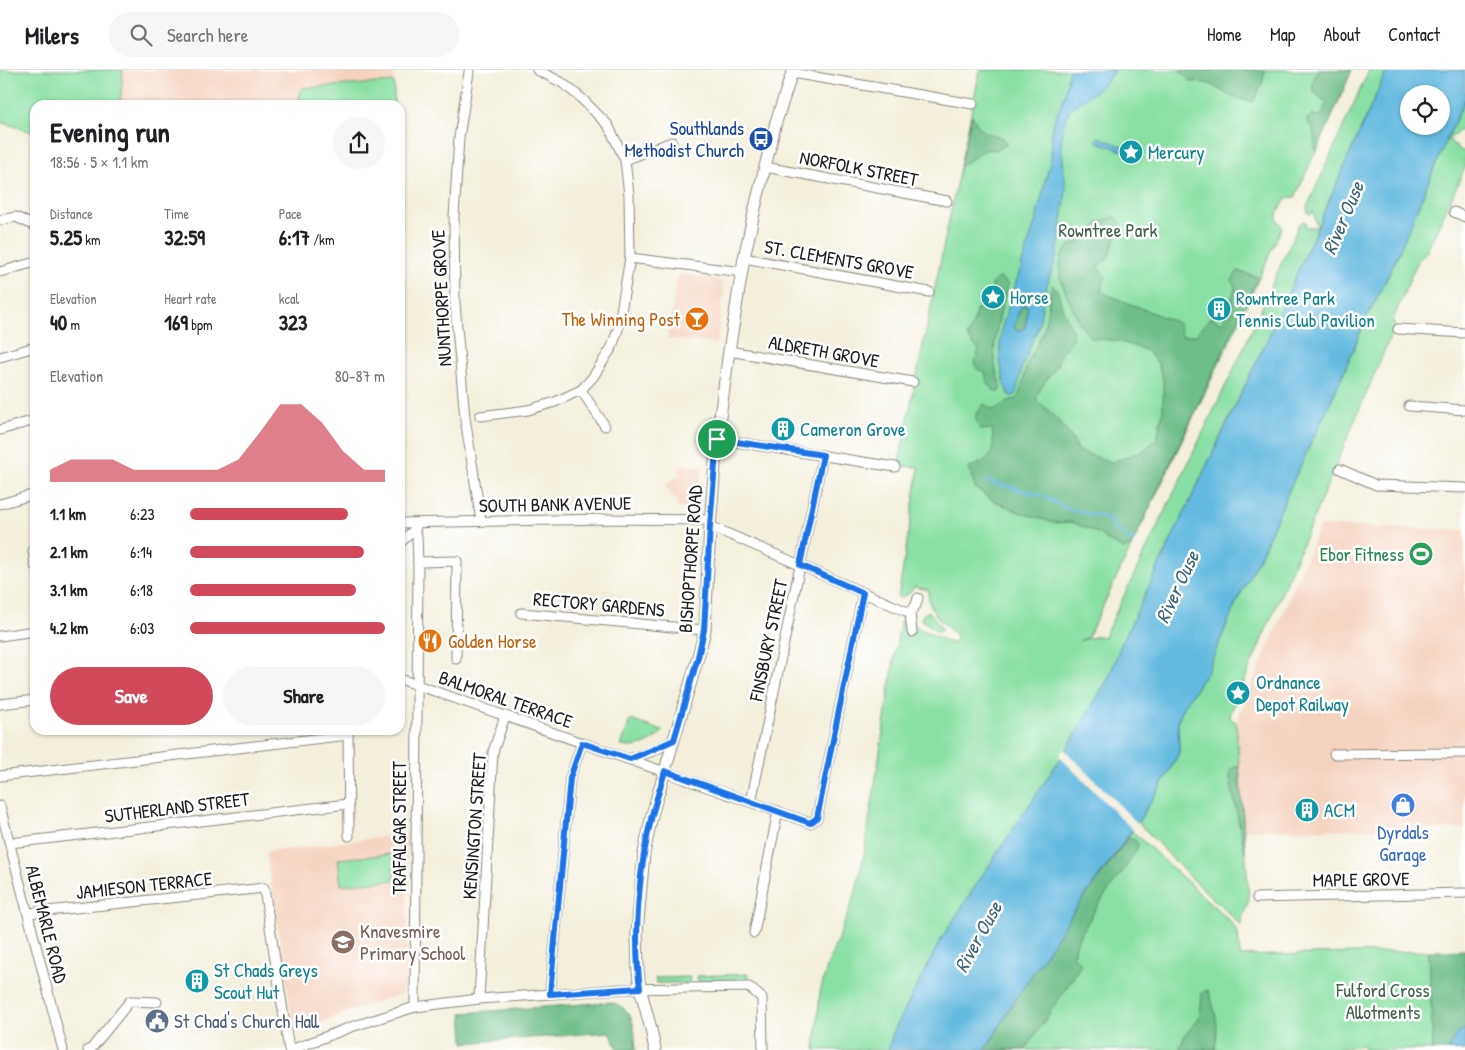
<!DOCTYPE html>
<meta charset="utf-8">
<style>
:root{--surface:#fff;--page:#f6f6f6;--text:#202124;--muted:#757577;--line:#e0e0e0;--accent:#d1495b}
body{margin:0;font-family:"Patrick Hand",sans-serif;background:var(--page);color:var(--text);height:100vh;display:flex;flex-direction:column;font-size:19px;white-space:nowrap}
*{box-sizing:border-box;margin:0}
p{font-size:16px;color:var(--muted)}
.icon{flex:none;width:28px;height:28px;fill:none;stroke:currentColor;stroke-width:2;stroke-linecap:round;stroke-linejoin:round}
.map{position:relative;flex:1;overflow:hidden}
.panel{position:absolute;left:30px;top:30px;width:375px;height:635px;display:flex;flex-direction:column;background:var(--surface);border-radius:15px;box-shadow:0 1px 4px #0004}
.panel>*{flex:none}
.buttons{position:absolute;left:1400px;top:15px;display:grid;gap:10px}
.buttons a{display:grid;place-items:center;width:50px;height:50px;border-radius:50%;background:var(--surface);box-shadow:0 1px 4px #0004;font-size:25px}
.pin{position:absolute;display:grid;place-items:center;width:42px;height:42px;color:#fff;margin:-21px;border:2px solid #fff;border-radius:50%;box-shadow:0 1px 5px #0007}
.round{display:grid;place-items:center;flex:none;width:52px;height:52px;border-radius:26px;background:var(--page)}
.summary{display:flex;align-items:center;justify-content:space-between;height:85px;padding:0 20px}
h1{font-size:28px;font-weight:700;line-height:38px}
.stats{display:grid;grid-template-columns:repeat(3,1fr);gap:8px;height:85px;padding:5px 20px}
.stats div{display:grid;align-content:center}
.stats b{font-size:21px;font-weight:700}
.stats small{font-size:14px;font-weight:400}
.stats p{font-size:14px}
.chart{height:140px;padding:10px 20px}
.chart p{display:flex;justify-content:space-between}
.chart svg{width:100%;height:90px;margin-top:5px;fill:var(--accent);opacity:.7}
.primary-button{display:flex;gap:10px;margin-top:auto;padding:10px 20px}
.primary-button a{flex:1;height:58px;border-radius:30px;background:var(--accent);color:#fff;font-size:20px;font-weight:700;line-height:58px;text-align:center}
.primary-button a+a{background:var(--page);color:var(--text)}
ul{padding:0 20px;list-style:none;font-size:16px}
li{display:grid;grid-template-columns:80px 60px 1fr;align-items:center;height:38px}
li i{height:12px;border-radius:6px;background:var(--accent)}
header{display:flex;align-items:center;gap:30px;box-sizing:border-box;height:70px;padding:0 25px;background:var(--surface);border-bottom:1px solid var(--line)}
header strong{font-size:24px}
nav{display:flex;gap:28px;margin-inline-start:auto;font-size:18px}
.search{width:350px;height:45px;background:var(--page);display:flex;align-items:center;gap:12px;box-sizing:border-box;padding:0 18px;border-radius:28px;color:var(--muted);font-size:19px}
.map>svg:first-child{display:block}
</style>
<header>
<strong>Milers</strong>
<div class="search"><svg class="icon" aria-label="search" viewBox="0 0 24 24"><circle cx="10" cy="10" r="6"/><path d="M15 15l6 6"/></svg>Search here</div>
<nav><a>Home</a><a>Map</a><a>About</a><a>Contact</a></nav>
</header>
<div class="map">
<svg width="1465" height="980" viewBox="0 0 1465 980">
<rect width="100%" height="100%" fill="#fff"/>
<filter id="ink" filterUnits="userSpaceOnUse"><feTurbulence type="fractalNoise" baseFrequency=".02" numOctaves="2"/><feDisplacementMap in="SourceGraphic" scale="10" xChannelSelector="R" yChannelSelector="G"/><feConvolveMatrix kernelMatrix="1 2 1 2 8 2 1 2 1" color-interpolation-filters="sRGB"/></filter>
<filter id="wash" filterUnits="userSpaceOnUse"><feTurbulence type="fractalNoise" baseFrequency=".0096" numOctaves="4" result="noise"/><feDisplacementMap in="SourceGraphic" scale="20" xChannelSelector="R" yChannelSelector="G"/><feGaussianBlur stdDeviation="1.12" result="paint"/><feColorMatrix in="noise" values="0 0 0 0 0 0 0 0 0 0 0 0 0 0 0 0 0 1.4 0 .05"/><feComposite in="paint" operator="in"/></filter>
<g filter="url(#wash)">
<rect width="100%" height="100%" fill="#f3efdc"/>
<g fill="#f4d3c0">
<polygon points="123,0 394,0 394,35 120,35"/>
<polygon points="31,62 35,63 35,106 30,86"/>
<polygon points="678,203 712,208 722,212 724,221 717,274 667,269"/>
<polygon points="680,394 702,397 700,432 698,434 692,438 677,439 677,431 665,416 679,405"/>
<polygon points="1320,456 1465,460 1465,759 1243,760 1236,652"/>
<polygon points="407,764 407,913 400,925 353,940 300,961 293,954 266,782"/>
</g>
<g fill="#89e0a4" stroke="#527e60">
<polygon points="0,0 123,0 120,35 35,35 35,63 32,62 0,52"/>
<path d="M980 0H1352L1295 127H1290L1286 129 1277 144V149L1282 157 1240 250 1088 567 1079 571 1098 566 1104 567 1240 286 1299 154 1303 151 1306 152 1305 157H1317L1313 140 1311 144 1308 143 1307 137 1369 0H1387L1274 255 1121 575 1109 607 1068 677 980 809 940 871 893 963 888 980H815L820 922 828 894 855 825 864 785 900 551 905 548 907 553 953 574 957 567 938 548 931 538 928 524 929 520 914 517C912 523 904 527 898 528L919 397 898 396Z"/>
<polygon points="394,12 394,35 297,35 302,18"/>
<polygon points="1465,29 1465,62 1460,60 1449,70 1460,80 1465,82 1465,98 1427,181 1417,192 1392,252 1395,254 1394,258 1231,642 1230,648 1236,652 1249,830 1243,846 1241,855 1184,801 1138,752 1168,704 1179,683 1178,651 1183,637 1206,604 1235,535 1263,480 1289,420 1341,309 1365,251 1394,194 1433,101"/>
<polygon points="929,541 942,559 941,561 938,562 921,549 923,545"/>
<path d="M630 650 663 661C652 674 637 679 621 676Z"/>
<polygon points="1132,761 1231,852 1238,863 1240,886 1429,881 1433,980 1364,980 1363,975 1332,980 986,980 1011,936"/>
<polygon points="393,784 395,810 341,815 338,789"/>
<polygon points="748,904 748,910 698,911 697,906"/>
<polygon points="690,907 689,913 657,913 655,908"/>
</g>
<g fill="#6ebe8a" stroke="#456d53">
<polygon points="1179,0 1265,0 1262,14 1253,32 1232,27 1210,14 1190,11"/>
<path d="M1319 0H1352L1316 84 1313 58 1310 55 1306 50 1311 45 1321 46 1327 32C1311 22 1308 18 1319 0Z"/>
<path d="M972 45C979 62 987 63 1004 68L1006 75 996 80 987 79 960 96 970 51Z"/>
<path d="M1115 146 1121 153 1109 187 1097 197 1106 206 1101 222 1178 253 1182 266 1196 265 1210 247 1222 253 1231 231 1235 217 1232 210 1238 201 1258 207 1131 477 1124 479 1112 473 1096 462 1071 452 1054 453 1019 442 992 430 975 418 969 398C992 388 995 385 992 359L980 360 975 346 984 334 993 340 1010 330 1017 329 1021 319 1027 294 1044 260 1051 220 1053 215C1061 224 1058 227 1062 237 1069 258 1082 264 1061 282 1059 294 1054 300 1047 309 1043 314 1040 321 1036 327 1039 334 1045 336 1050 342 1061 354 1072 366 1079 381L1112 392 1143 381 1157 369 1163 339V309L1157 292 1145 280 1118 271 1092 268 1080 254 1067 226 1060 207V195L1061 186 1070 175 1079 172 1098 153Z"/>
<path d="M999 207 1008 214C1001 241 992 267 995 295 996 303 1000 311 1001 318L999 322C989 320 988 313 985 303L977 299 975 292 979 280 967 267 974 252 976 240 985 233H995L996 226 992 222V213Z"/>
<path d="M1023 235 1027 236 1028 241 1025 257 1019 261 1016 260 1014 258C1017 250 1017 240 1023 235Z"/>
<polygon points="1239,695 1245,782 1230,710 1231,699"/>
<polygon points="1128,768 1135,770 1138,774 1137,779 1128,794 1098,835 1078,869 1073,885 1081,893 1076,903 1025,980 986,980 1011,936 1068,850"/>
<polygon points="1465,880 1465,980 1433,980 1429,881"/>
<path d="M1208 920C1217 945 1219 954 1215 980H1179L1185 965 1198 950 1201 937 1202 923 1205 921Z"/>
<path d="M610 932C636 939 634 958 636 980H618L610 962 464 973 462 943Z"/>
</g>
<g fill="#63b9e0" stroke="#406a7e" fill-rule="evenodd">
<path d="M1069 0H1114L1109 8 1100 18 1070 39 1063 55 1061 71 1066 119 1060 168 1057 185 1045 221 1039 255 1022 297 1016 323 1014 326H1010L1005 317 1000 291V275L1002 256 1036 150 1051 87 1052 56 1065 24ZM1023 235 1027 236C1028 241 1026 252 1025 257L1019 261 1016 260 1014 258 1018 244Z"/>
<path d="M1387 0H1465V29L1433 101 1394 194 1365 251 1341 309 1289 420 1263 480 1235 535 1206 604 1183 637 1178 651 1179 682 1168 704 1138 752 1068 850 1011 936 986 980H888L893 963 940 871 980 809 1068 677 1109 607 1121 575 1274 255ZM1409 24H1441V56H1409Z"/>
<polygon points="1098,67 1127,78 1131,76 1136,78 1138,83 1136,87 1132,88 1128,87 1125,82 1096,71"/>
<path d="M1465 958V980H1448C1451 971 1458 964 1465 958Z"/>
</g>
<polygon fill="#f3efdc" points="1064,679 1139,755 1135,762 1059,686"/>
<g fill="none" stroke-linecap="round" stroke-linejoin="round">
<polyline stroke="#63b9e0" stroke-width="3" points="987,411 1041,425 1065,438 1103,447 1110,451 1116,460 1133,471"/>
</g>
</g>
<g filter="url(#ink)">
<g fill="none" stroke-linecap="round" stroke-linejoin="round">
<defs>
<g id="minor">
<polyline points="469,2 459,68 454,146 455,234 465,348 481,451"/>
<polyline points="792,3 973,34"/>
<polyline points="625,90 672,72"/>
<polyline points="765,97 947,131"/>
<polyline points="1454,142 1465,147"/>
<polyline points="0,150 16,147 35,156"/>
<polyline points="630,188 742,202"/>
<polyline points="744,188 929,222"/>
<polyline points="0,202 35,192"/>
<polyline points="1398,259 1465,263"/>
<polyline points="729,281 913,312"/>
<polyline points="0,287 35,277"/>
<polyline points="581,320 605,356"/>
<polyline points="1409,336 1465,340"/>
<polyline points="480,346 528,340 555,332 581,320 593,307 612,277 618,259 630,188 629,125 625,90 608,55 580,27 561,12 537,0"/>
<polyline points="0,360 35,350"/>
<polyline points="717,369 895,397"/>
<polyline points="1340,399 1376,415 1465,418"/>
<polyline points="0,434 35,424"/>
<polyline points="400,453 608,449 710,450"/>
<polyline points="710,456 910,543"/>
<polyline points="413,461 417,466 418,492 415,937"/>
<polyline points="400,473 416,458"/>
<polyline points="33,480 35,496"/>
<polyline points="418,492 457,491 456,589"/>
<polyline points="521,543 705,560"/>
<polyline points="912,562 910,543 916,535 918,528"/>
<polyline points="0,566 35,561"/>
<polyline points="400,609 810,753 817,748 863,523"/>
<polyline points="0,634 35,630"/>
<polyline points="348,660 349,766"/>
<polyline points="1334,684 1465,683"/>
<polyline points="629,689 653,681 674,670"/>
<polyline points="0,706 348,665"/>
<polyline points="751,732 823,385"/>
<polyline points="0,736 63,980"/>
<polyline points="10,773 348,734"/>
<polyline points="1257,828 1465,823"/>
<polyline points="28,843 264,818 289,980"/>
<polyline points="754,863 778,741"/>
<polyline points="550,924 570,708 582,673"/>
<polyline points="479,929 493,682 505,646"/>
<polyline points="88,980 91,979 130,931 157,932"/>
<polyline points="291,980 351,957 415,937 479,929 623,919 749,917 762,928 763,980"/>
</g>
<polyline id="tertiary" points="655,980 651,959 640,918 638,901 637,862 644,783 652,745 698,587 705,560 710,456 717,369 729,281 744,188 755,138 776,52 793,0"/>
</defs>
<use href="#minor" stroke="#88867c" stroke-width="11"/>
<use href="#tertiary" stroke="#88867c" stroke-width="13"/>
<use href="#minor" stroke="#fff" stroke-width="9"/>
<use href="#tertiary" stroke="#fff" stroke-width="11"/>
</g>
</g>
<g fill="none" stroke-linecap="round" stroke-linejoin="round" filter="url(#ink)">
<defs>
<path id="route" d="M717 369 823 385 800 495 863 523 817 748 810 753 665 701C661 716 656 730 652 745 639 797 633 865 640 918L550 924 570 708 582 673 630 689 652 680 674 670 698 587 704 560 710 456Z"/>
</defs>
<use href="#route" stroke="#fff" stroke-width="10"/>
<use href="#route" stroke="#1a73e8" stroke-width="6"/>
</g>
<defs>
<symbol id="bus-disc" viewBox="-11 -11 22 22"><circle r="9.5" fill="#1a4fb4" stroke="#fff"/><path d="M-5-6H5V4H4V6H2V4H-2V6H-4V4H-5ZM-3.5-4V0h7V-4ZM-3.5 1.2v1.5H-2V1.2ZM2 1.2v1.5H3.5V1.2Z" fill="#fff"/></symbol>
<symbol id="sight-disc" viewBox="-11 -11 22 22"><circle r="9.5" fill="#0f9aa8" stroke="#fff"/><path d="M0-6L1.8-2.2L6-1.7L2.9 1.2L3.7 5.4L0 3.3L-3.7 5.4L-2.9 1.2L-6-1.7L-1.8-2.2Z" fill="#fff"/></symbol>
<symbol id="building-disc" viewBox="-11 -11 22 22"><circle r="9.5" fill="#0f9aa8" stroke="#fff"/><path d="M-4-6H4V6H1V3H-1V6H-4ZM-2.5-4.3h1.7v1.8h-1.7ZM.8-4.3h1.7v1.8H.8ZM-2.5-1h1.7V.8h-1.7ZM.8-1h1.7V.8H.8Z" fill="#fff"/></symbol>
<symbol id="bar-disc" viewBox="-11 -11 22 22"><circle r="9.5" fill="#e8710a" stroke="#fff"/><path d="M-6-5H6L.8 .8V4.5H3.5V6h-7V4.5H-.8V.8Z" fill="#fff"/></symbol>
<symbol id="stadium-disc" viewBox="-11 -11 22 22"><circle r="9.5" fill="#2e9e5b" stroke="#fff"/><path d="M0-5a6.5 5 0 1 0 0 10a6.5 5 0 1 0 0-10ZM-3.5-1.8h7v3.6h-7Z" fill="#fff"/></symbol>
<symbol id="restaurant-disc" viewBox="-11 -11 22 22"><circle r="9.5" fill="#e8710a" stroke="#fff"/><path d="M-5-6h1v4h1v-4h1v4h1v-4h1v5L-1.5 .5V6h-2V.5L-5-1ZM5-6V6H3V1.5H1.5Q1.5-4 5-6Z" fill="#fff"/></symbol>
<symbol id="shop-disc" viewBox="-11 -11 22 22"><circle r="9.5" fill="#3f7fe0" stroke="#fff"/><path d="M-5-2.5h2.3a2.7 3.5 0 0 1 5.4 0H5L5.5 6h-11ZM-1.5-2.5h3a1.5 2.3 0 0 0-3 0Z" fill="#fff"/></symbol>
<symbol id="school-disc" viewBox="-11 -11 22 22"><circle r="9.5" fill="#8d6e63" stroke="#fff"/><path d="M0-5L7-2L0 1L-7-2ZM-4 1L0 2.5L4 1V4Q0 6-4 4Z" fill="#fff"/></symbol>
<symbol id="civic-disc" viewBox="-11 -11 22 22"><circle r="9.5" fill="#5c6f8a" stroke="#fff"/><path d="M-.6-6.5H3V-4.5H.6V-3L4-1V1h2V6H-6V1h2V-1L-.6-3ZM-1.2 2.5V6h2.4V2.5Z" fill="#fff"/></symbol>
</defs>
<g fill-rule="evenodd">
<use href="#bus-disc" x="747" y="55" width="28" height="28"/>
<use href="#sight-disc" x="1117" y="68" width="28" height="28"/>
<use href="#sight-disc" x="979" y="213" width="28" height="28"/>
<use href="#building-disc" x="1205" y="225" width="28" height="28"/>
<use href="#bar-disc" x="683" y="235" width="28" height="28"/>
<use href="#building-disc" x="769" y="345" width="28" height="28"/>
<use href="#stadium-disc" x="1407" y="470" width="28" height="28"/>
<use href="#restaurant-disc" x="416" y="557" width="28" height="28"/>
<use href="#sight-disc" x="1224" y="609" width="28" height="28"/>
<use href="#shop-disc" x="1389" y="721" width="28" height="28"/>
<use href="#building-disc" x="1293" y="726" width="28" height="28"/>
<use href="#school-disc" x="329" y="858" width="28" height="28"/>
<use href="#building-disc" x="183" y="897" width="28" height="28"/>
<use href="#civic-disc" x="143" y="937" width="28" height="28"/>
</g>
<g text-anchor="middle" stroke-width="5" stroke-linejoin="round" paint-order="stroke">
<g font-size="19" fill="#164399" stroke="#fff" text-anchor="end">
<text x="744" y="65">Southlands<tspan x="744" dy="22">Methodist Church</tspan></text>
</g>
<g font-size="19" fill="#0d838f" stroke="#fff" text-anchor="start">
<text x="1148" y="89">Mercury</text>
<text x="1010" y="234">Horse</text>
<text x="1236" y="235">Rowntree Park<tspan x="1236" dy="22">Tennis Club Pavilion</tspan></text>
<text x="800" y="366">Cameron Grove</text>
<text x="1256" y="619">Ordnance<tspan x="1256" dy="22">Depot Railway</tspan></text>
<text x="1324" y="747">ACM</text>
<text x="214" y="907">St Chads Greys<tspan x="214" dy="22">Scout Hut</tspan></text>
</g>
<g font-size="19" fill="#1c1c1c" stroke="#fff">
<text transform="translate(859 98) rotate(11)" y="7">NORFOLK STREET</text>
<text transform="translate(839 189) rotate(10)" y="7">ST. CLEMENTS GROVE</text>
<text transform="translate(441 228) rotate(-93)" y="7">NUNTHORPE GROVE</text>
<text transform="translate(824 281) rotate(10)" y="7">ALDRETH GROVE</text>
<text transform="translate(555 434) rotate(-1)" y="7">SOUTH BANK AVENUE</text>
<text transform="translate(690 489) rotate(-86)" y="7">BISHOPTHORPE ROAD</text>
<text transform="translate(599 534) rotate(5)" y="7">RECTORY GARDENS</text>
<text transform="translate(768 570) rotate(-78)" y="7">FINSBURY STREET</text>
<text transform="translate(506 629) rotate(19)" y="7">BALMORAL TERRACE</text>
<text transform="translate(177 737) rotate(-7)" y="7">SUTHERLAND STREET</text>
<text transform="translate(474 756) rotate(-86)" y="7">KENSINGTON STREET</text>
<text transform="translate(399 758) rotate(-90)" y="7">TRAFALGAR STREET</text>
<text transform="translate(1361 809) rotate(-1)" y="7">MAPLE GROVE</text>
<text transform="translate(144 815) rotate(-6)" y="7">JAMIESON TERRACE</text>
<text transform="translate(47 854) rotate(76)" y="7">ALBEMARLE ROAD</text>
</g>
<g font-size="19" fill="#42614c" stroke="#fff">
<text x="1108" y="167">Rowntree Park</text>
<text x="1383" y="927">Fulford Cross<tspan x="1383" dy="22">Allotments</tspan></text>
</g>
<g font-size="19" fill="#c56008" stroke="#fff" text-anchor="end">
<text x="680" y="256">The Winning Post</text>
<text x="448" y="578" text-anchor="start">Golden Horse</text>
</g>
<g font-size="19" fill="#27864d" stroke="#fff" text-anchor="end">
<text x="1404" y="491">Ebor Fitness</text>
</g>
<g font-size="19" fill="#366cbe" stroke="#fff">
<text x="1403" y="769">Dyrdals<tspan x="1403" dy="22">Garage</tspan></text>
</g>
<g font-size="19" fill="#785e54" stroke="#fff" text-anchor="start">
<text x="360" y="868">Knavesmire<tspan x="360" dy="22">Primary School</tspan></text>
</g>
<g font-size="19" fill="#4e5e75" stroke="#fff" text-anchor="start">
<text x="174" y="958">St Chad's Church Hall</text>
</g>
<g font-size="20" font-style="italic" fill="#3c6374" stroke="#fff">
<text transform="translate(1343 148) rotate(-67)" y="7">River Ouse</text>
<text transform="translate(1177 517) rotate(-65)" y="7">River Ouse</text>
<text transform="translate(978 867) rotate(-61)" y="7">River Ouse</text>
</g>
</g>
</svg>
<div class="buttons">
<a><svg class="icon" aria-label="locate" viewBox="0 0 24 24"><circle cx="12" cy="12" r="6"/><path d="M12 2v4M12 18v4M2 12h4M18 12h4"/></svg></a>
</div>
<div class="pin" style="left:717px;top:369px;background:#1e9e55"><svg class="icon" aria-label="arrive" viewBox="0 0 24 24"><path d="M6 21V4h12l-3 4 3 4H6"/></svg></div>
<section class="panel">
<div class="summary"><div><h1>Evening run</h1><p>18:56 · 5 × 1.1 km</p></div><a class="round"><svg class="icon" aria-label="share" viewBox="0 0 24 24"><path d="M12 15V3M7 8l5-5 5 5M5 13v7h14v-7"/></svg></a></div>
<div class="stats">
<div><p>Distance</p><b>5.25<small> km</small></b></div>
<div><p>Time</p><b>32:59</b></div>
<div><p>Pace</p><b>6:17<small> /km</small></b></div>
</div>
<div class="stats">
<div><p>Elevation</p><b>40<small> m</small></b></div>
<div><p>Heart rate</p><b>169<small> bpm</small></b></div>
<div><p>kcal</p><b>323</b></div>
</div>
<div class="chart"><p><span>Elevation</span>80–87 m</p>
<svg viewBox="0 0 160 44" preserveAspectRatio="none"><path d="M0 44V38L10 33L20 33L30 33L40 38L50 38L60 38L70 38L80 38L90 33L100 20L110 6L120 6L130 15L140 29L150 38L160 38V44z"/></svg>
</div>
<ul>
<li><b>1.1 km</b>6:23<i style="width:81%"></i></li>
<li><b>2.1 km</b>6:14<i style="width:89%"></i></li>
<li><b>3.1 km</b>6:18<i style="width:85%"></i></li>
<li><b>4.2 km</b>6:03<i style="width:100%"></i></li>
</ul>
<div class="primary-button"><a>Save</a><a>Share</a></div>
</section>
</div>
